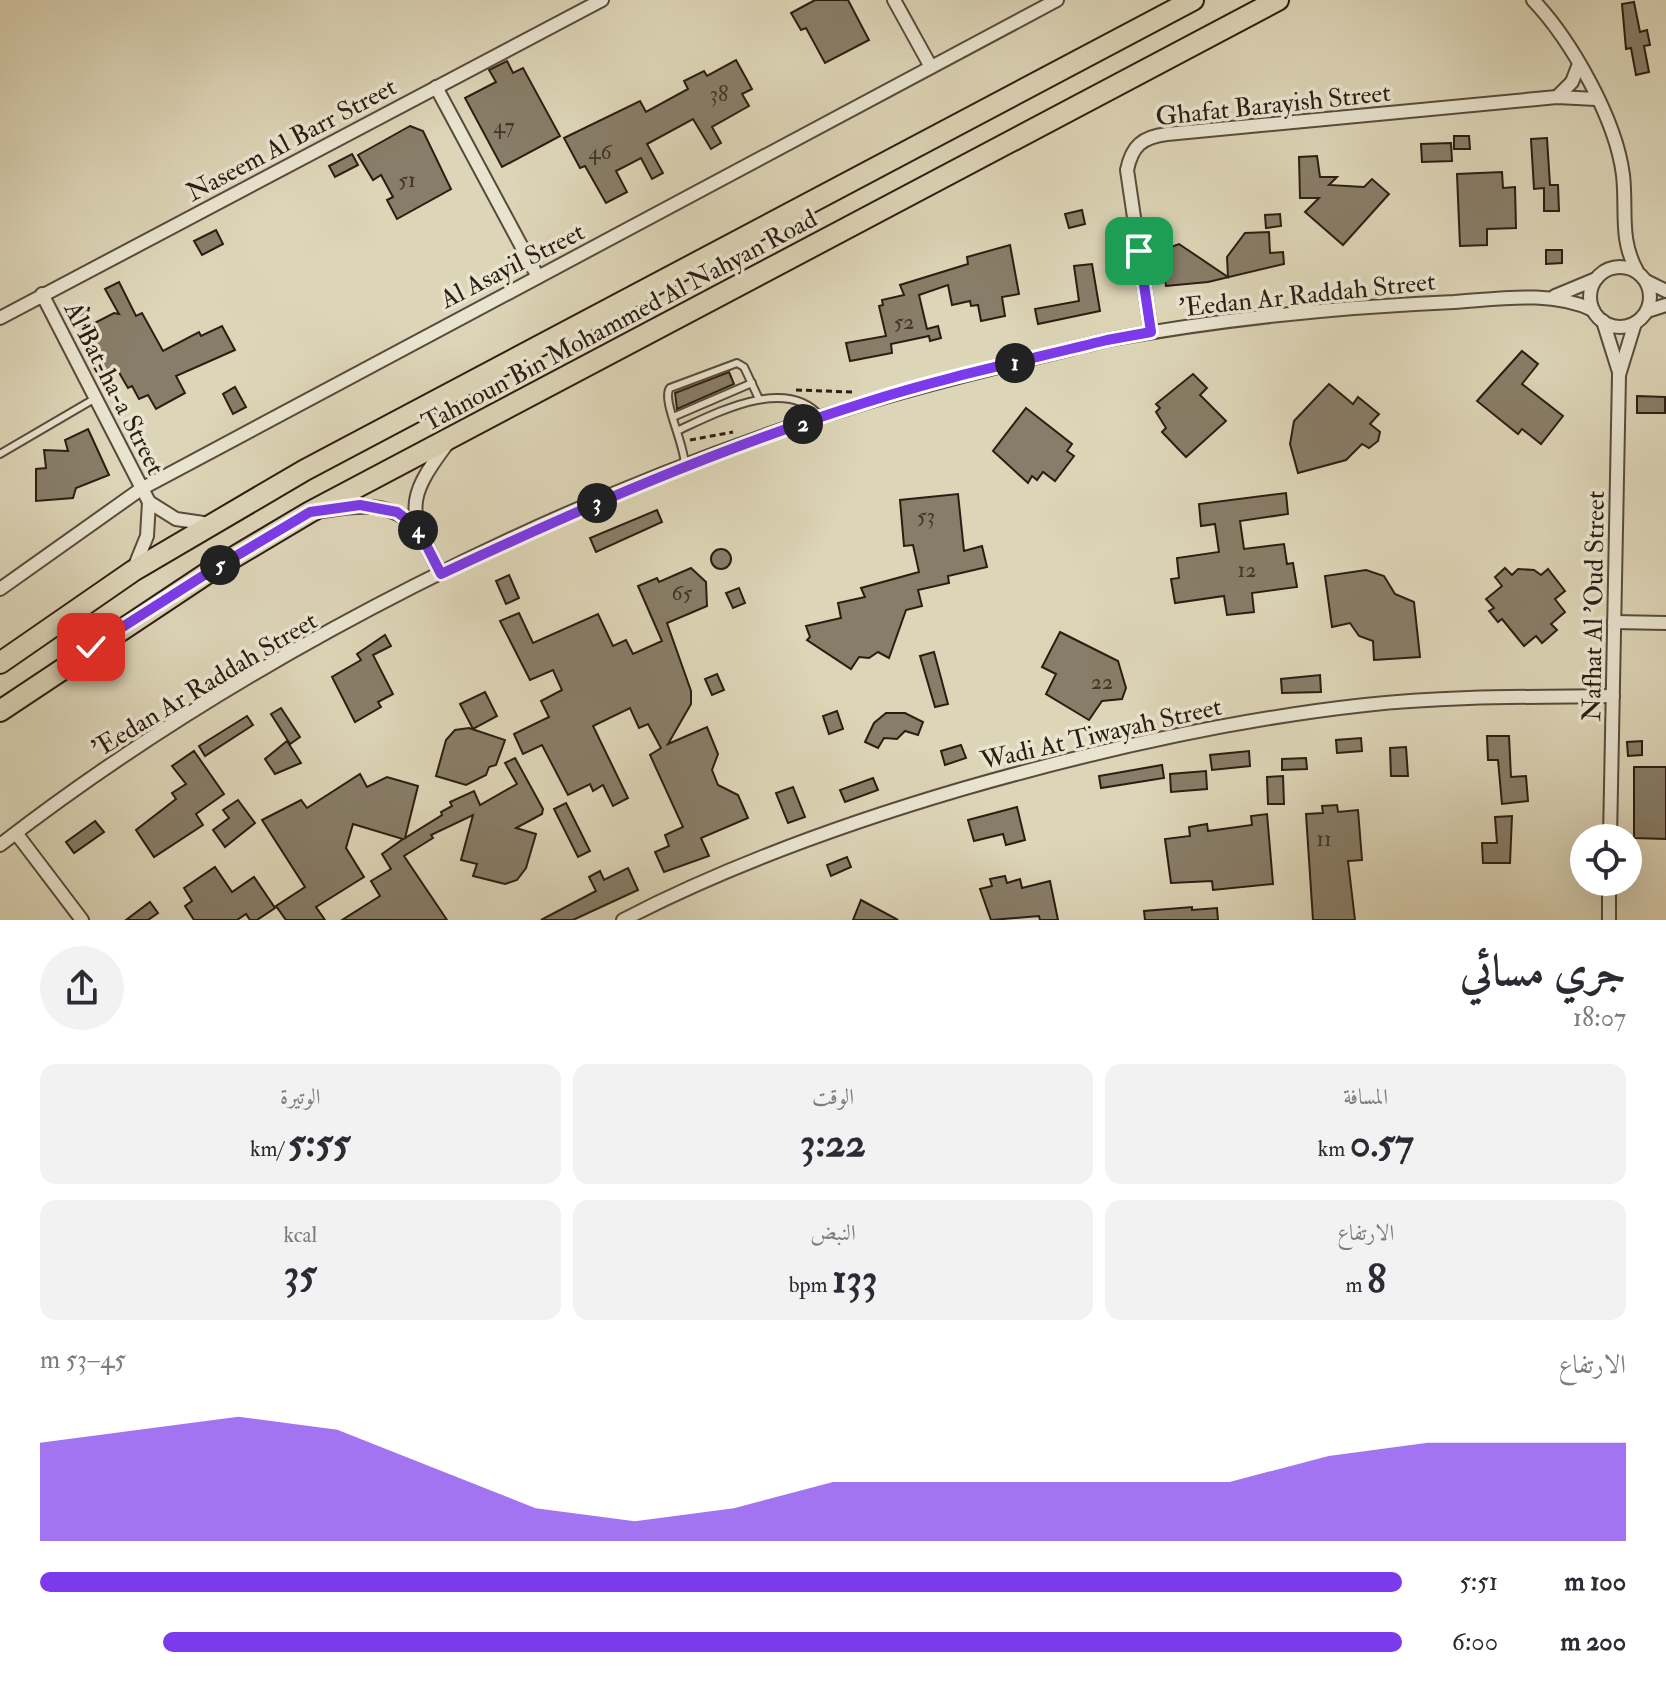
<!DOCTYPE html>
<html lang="ar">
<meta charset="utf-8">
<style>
:root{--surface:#fff;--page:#f2f2f3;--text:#2b2b33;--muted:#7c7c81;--accent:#7c3aed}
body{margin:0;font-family:"IM FELL Double Pica",Amiri,serif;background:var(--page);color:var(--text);direction:rtl;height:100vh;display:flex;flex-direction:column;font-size:30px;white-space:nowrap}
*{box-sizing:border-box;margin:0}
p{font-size:26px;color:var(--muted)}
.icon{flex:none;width:44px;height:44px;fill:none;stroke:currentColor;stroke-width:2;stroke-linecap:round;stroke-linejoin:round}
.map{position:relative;height:920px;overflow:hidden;direction:ltr}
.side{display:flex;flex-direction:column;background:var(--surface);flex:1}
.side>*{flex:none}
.controls{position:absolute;left:1570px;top:824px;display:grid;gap:16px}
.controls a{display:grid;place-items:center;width:72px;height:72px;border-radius:50%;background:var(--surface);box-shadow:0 8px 32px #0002;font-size:40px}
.pin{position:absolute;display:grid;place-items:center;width:68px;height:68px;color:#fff;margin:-34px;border-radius:16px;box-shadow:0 4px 12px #0006}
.km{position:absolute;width:40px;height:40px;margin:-20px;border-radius:50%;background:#222;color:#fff;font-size:22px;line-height:40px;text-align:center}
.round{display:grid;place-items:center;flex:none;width:84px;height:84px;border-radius:42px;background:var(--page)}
.overview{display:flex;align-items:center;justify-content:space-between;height:136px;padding:0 40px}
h1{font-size:44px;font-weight:700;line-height:60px}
.stats{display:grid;grid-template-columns:repeat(3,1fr);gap:12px;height:136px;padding:8px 40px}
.stats div{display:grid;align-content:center;border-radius:16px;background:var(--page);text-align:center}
.stats b{font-size:40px;font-weight:700}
.stats small{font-size:22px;font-weight:400}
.stats p{font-size:22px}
.chart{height:224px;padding:16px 40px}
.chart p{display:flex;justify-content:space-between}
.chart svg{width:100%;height:144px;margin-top:8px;fill:var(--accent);opacity:.7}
ul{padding:0 40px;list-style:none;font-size:26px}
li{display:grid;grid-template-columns:128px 96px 1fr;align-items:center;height:60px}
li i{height:20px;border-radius:10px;background:var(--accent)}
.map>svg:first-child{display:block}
</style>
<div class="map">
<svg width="1666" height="920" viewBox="0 0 1666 920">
<rect width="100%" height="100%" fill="#ddd5b7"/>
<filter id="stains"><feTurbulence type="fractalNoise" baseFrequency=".0025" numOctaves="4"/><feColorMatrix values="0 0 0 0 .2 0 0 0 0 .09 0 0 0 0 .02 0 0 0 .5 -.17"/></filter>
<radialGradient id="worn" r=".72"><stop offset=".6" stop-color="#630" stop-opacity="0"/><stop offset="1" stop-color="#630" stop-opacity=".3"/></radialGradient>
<g fill="#887d68" stroke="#2c1d12" stroke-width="2">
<polygon points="815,0 848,0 869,40 825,63 806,28 801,30 791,13"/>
<polygon points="1634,2 1640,32 1647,30 1650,45 1644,46 1649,72 1636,75 1631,48 1626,49 1622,4"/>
<polygon points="736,60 752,89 742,94 749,106 712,127 721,143 711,149 693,119 647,144 663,173 652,179 641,158 616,171 627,192 606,203 585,166 580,168 564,138 640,101 646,112 688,89 684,81 704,71 707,76"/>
<polygon points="507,61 513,73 523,68 560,136 502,167 465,98 496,82 489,70"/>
<polygon points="410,126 423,131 451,189 397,219 387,200 393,197 381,175 373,180 358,155"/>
<polygon points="1454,136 1469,136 1470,149 1454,149"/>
<polygon points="1547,138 1550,185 1558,185 1559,211 1544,211 1544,188 1534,189 1531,139"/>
<polygon points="1451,143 1452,161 1422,162 1421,144"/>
<polygon points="352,154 358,165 335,177 329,166"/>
<polygon points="1317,156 1320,177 1337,177 1329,185 1364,187 1372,179 1389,194 1343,245 1305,212 1319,198 1300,198 1299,157"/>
<polygon points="1502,172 1503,188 1515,187 1516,228 1487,229 1487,245 1460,246 1457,174"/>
<polygon points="1082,210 1085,224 1069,228 1065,214"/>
<polygon points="1280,214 1281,226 1266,228 1265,215"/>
<polygon points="216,230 223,244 202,255 194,241"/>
<polygon points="1269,232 1270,253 1283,252 1284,264 1208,282 1166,286 1160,251 1179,244 1228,277 1227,257 1245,233"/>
<polygon points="1010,245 1019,294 1002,297 1005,316 981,321 978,305 971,306 970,301 952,305 948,285 919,295 927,329 938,326 941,338 930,341 929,336 891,344 892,353 850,361 846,343 886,336 879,306 883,305 882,300 904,295 900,285 968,264 967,257"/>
<polygon points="1546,250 1562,250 1562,263 1546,264"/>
<polygon points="1092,264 1100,311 1038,324 1035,309 1079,301 1074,266"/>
<polygon points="119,282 136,316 142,313 163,351 199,332 201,336 222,326 235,350 176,376 185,393 156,409 148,395 139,399 132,386 128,388 117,369 100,378 90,360 98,356 83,329 114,313 119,314 105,289"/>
<polygon points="78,305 89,308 85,325 74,322"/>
<polygon points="1522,351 1538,364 1522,384 1563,416 1541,444 1522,429 1518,434 1477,401"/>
<polygon points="729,372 734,384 677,409 675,393"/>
<polygon points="1193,374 1207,388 1200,395 1226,421 1186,457 1162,432 1166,428 1156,412 1160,408 1156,404"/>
<polygon points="1329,384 1353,404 1358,397 1379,414 1370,424 1380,432 1378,441 1369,448 1362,444 1346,460 1298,473 1290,444 1294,421"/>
<polygon points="235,387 246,407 233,414 223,394"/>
<polygon points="1637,396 1665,397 1665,413 1637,413"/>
<polygon points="1026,408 1072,444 1067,451 1074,456 1055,481 1043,472 1037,480 1032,476 1028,483 993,451"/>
<polygon points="88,429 109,475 76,488 73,498 36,501 36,469 46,468 44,450 68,451 65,440"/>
<polygon points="1286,493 1288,514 1240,521 1244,549 1284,544 1287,564 1293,563 1297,587 1252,593 1254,612 1227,615 1224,596 1175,603 1171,579 1179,578 1177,558 1219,552 1215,524 1201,526 1199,504"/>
<polygon points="958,494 964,551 982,546 987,567 948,576 949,583 918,590 922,606 906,610 889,658 878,652 869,658 859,657 851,669 807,640 810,637 806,626 841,618 838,603 865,597 861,588 919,572 913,545 904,546 900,500"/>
<polygon points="657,510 662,522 596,552 590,538"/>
<circle cx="721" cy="559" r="10"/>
<polygon points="691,568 706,582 707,606 667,623 691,691 691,704 668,744 707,727 718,754 712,770 718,785 738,795 748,818 701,838 709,856 664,872 655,852 669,846 665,835 683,827 650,755 661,748 648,724 639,728 630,708 593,726 628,798 613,806 603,785 593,791 590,784 568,795 542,745 523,754 514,734 549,717 541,701 562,690 553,670 530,680 500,621 519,613 533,643 598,614 613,646 626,640 633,654 662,641 638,586 657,578 659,582"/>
<polygon points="1505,568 1512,575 1518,569 1534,570 1541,575 1548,569 1565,591 1555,599 1565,612 1551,624 1557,630 1542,643 1536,636 1524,646 1502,619 1498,622 1489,611 1494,608 1486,599 1502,586 1495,577"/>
<polygon points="1366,570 1384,576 1395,594 1414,602 1420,657 1374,660 1373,641 1359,636 1350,623 1332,627 1325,576"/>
<polygon points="509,575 519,598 506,604 496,581"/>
<polygon points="739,588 745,603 733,608 726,593"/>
<polygon points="1060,632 1118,661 1126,688 1122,699 1102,701 1089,720 1046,694 1056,674 1042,667"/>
<polygon points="385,635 391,646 373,655 393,694 378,702 381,707 355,722 332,677 361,660 357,654"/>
<polygon points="934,652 948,704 935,707 920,656"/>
<polygon points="717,674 724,690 712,695 705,679"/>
<polygon points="1320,675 1321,692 1282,693 1281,679"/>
<polygon points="485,692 497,716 473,729 460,704"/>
<polygon points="281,708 300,737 290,744 271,714"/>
<polygon points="837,711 843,729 829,734 823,716"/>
<polygon points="886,713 905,713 923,722 918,735 905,731 897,739 884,738 878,748 865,742 874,723"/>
<polygon points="247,716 253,725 205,756 199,746"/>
<polygon points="469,728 505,740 496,765 489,767 486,775 466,785 436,776 446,740 455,730"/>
<polygon points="1487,736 1509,736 1511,777 1526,776 1528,801 1502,804 1498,760 1488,760"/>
<polygon points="1361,738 1362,751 1337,753 1336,740"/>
<polygon points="287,741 301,763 275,774 265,759"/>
<polygon points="1642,741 1642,755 1628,756 1627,742"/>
<polygon points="961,745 966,758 945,765 941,751"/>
<polygon points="1406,747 1408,776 1391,776 1390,748"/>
<polygon points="194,751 224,794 196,814 203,825 154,857 136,830 176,799 172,793 186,784 172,766"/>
<polygon points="1249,751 1250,766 1212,770 1210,755"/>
<polygon points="515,758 543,809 542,814 516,828 536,834 526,868 517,880 505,884 473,876 477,864 461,860 473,815 431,835 433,838 404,856 447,920 342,920 380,896 371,881 391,869 382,854 403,839 353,824 346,848 364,877 316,907 325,920 286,920 276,906 305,887 262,820 301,800 307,808 360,774 367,787 387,777 418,786 405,838 442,815 441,812 452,806 450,802 474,791 480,805 517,784 505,763"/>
<polygon points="1306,758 1307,769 1282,770 1282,759"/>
<polygon points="1162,765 1164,778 1101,788 1099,776"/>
<polygon points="1634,767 1666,767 1666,839 1634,838"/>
<polygon points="1206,771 1207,789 1171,792 1170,774"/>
<polygon points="1283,776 1284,804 1268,804 1267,777"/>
<polygon points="873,778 878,790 845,802 840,790"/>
<polygon points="793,787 805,817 788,823 776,793"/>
<polygon points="238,800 255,823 225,847 213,830 229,818 223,810"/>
<polygon points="566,803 590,851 578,857 554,809"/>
<polygon points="1337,805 1338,812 1358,810 1362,860 1348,861 1355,920 1313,920 1306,814 1323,813 1322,806"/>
<polygon points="1017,807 1025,840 1006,845 1003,834 974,841 968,820"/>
<polygon points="1267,814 1273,884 1213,890 1212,881 1171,883 1165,839 1190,836 1189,827 1207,824 1208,831 1252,825 1251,816"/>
<polygon points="1512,816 1510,863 1483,863 1482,843 1497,843 1495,817"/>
<polygon points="95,821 104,832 74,853 66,842"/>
<polygon points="847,857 851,867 831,876 827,865"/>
<polygon points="215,867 232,892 254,877 275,908 257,920 250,920 246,914 237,920 194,920 185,906 192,901 184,888"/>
<polygon points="628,868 638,890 573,920 541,920 596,891 589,877 600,871 604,880"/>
<polygon points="1005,876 1007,883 1020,879 1022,888 1050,881 1058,920 1040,920 1039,916 991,920 980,889 992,886 990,879"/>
<polygon points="861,900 898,920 853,920"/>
<polygon points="150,902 158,913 148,920 126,920"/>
<polygon points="1192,907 1192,910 1217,908 1218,920 1145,920 1144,911"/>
</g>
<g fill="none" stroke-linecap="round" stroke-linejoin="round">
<defs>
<g id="lane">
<polyline points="673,417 752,383"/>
<path d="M679 430C716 413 787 375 821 417"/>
<polyline points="0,454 94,399"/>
<path d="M685 466C685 444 661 399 670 388L737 363 744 367 759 399"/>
</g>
<g id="street">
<polyline points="894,0 931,67"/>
<path d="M1533 0C1571 40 1616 119 1623 175 1627 210 1619 239 1637 271"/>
<polyline points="436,87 538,277"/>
<polyline points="1557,97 1572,82 1579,64"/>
<circle cx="1620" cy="297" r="30"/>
<polyline points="1646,281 1666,291"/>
<polyline points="42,294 149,502 176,519 210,524"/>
<polyline points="1555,296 1596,279"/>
<polyline points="1647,311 1666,305"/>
<polyline points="0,318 602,0"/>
<polyline points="1603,321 1619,372"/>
<path d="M1151 332 1127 170C1132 146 1142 137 1167 134L1557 97 1596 99"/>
<path d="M322 511C358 505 388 501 417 527"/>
<polyline points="134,568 147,536 149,502"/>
<path d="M441 574C409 512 403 502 447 444"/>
<polyline points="0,589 141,489 1057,0"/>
<polyline points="1614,622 1666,623"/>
<polyline points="16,833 82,920"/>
<polyline points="1610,838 1619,375 1635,323"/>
<path d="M0 845C247 654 570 492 868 402 947 378 1028 360 1107 340 1221 319 1338 307 1454 302 1499 299 1551 290 1593 310"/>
<path d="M623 920C731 864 846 823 962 789 1094 751 1228 720 1365 705 1447 696 1531 697 1613 696"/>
<polyline points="1609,920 1609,882"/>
</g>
<g id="primary">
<polyline points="0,663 133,571 305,470 1193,0"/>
<polyline points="0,711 209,572 310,512 1278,0"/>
</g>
</defs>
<use href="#lane" stroke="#584b3b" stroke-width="10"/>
<use href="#street" stroke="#584b3b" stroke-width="16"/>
<use href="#primary" stroke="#2c1d12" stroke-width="24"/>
<g stroke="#2c1d12" stroke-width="3" stroke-dasharray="6 4" stroke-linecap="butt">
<polyline points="796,390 852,392"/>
<polyline points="690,440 733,432"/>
</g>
<use href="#lane" stroke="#e9e4d0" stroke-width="6"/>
<use href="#street" stroke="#e9e4d0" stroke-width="12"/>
<use href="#primary" stroke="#ddd5b7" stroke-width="20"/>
</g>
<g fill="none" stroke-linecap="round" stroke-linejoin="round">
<defs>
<path id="route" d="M91 647 209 572 310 512 360 505 397 512 417 527 441 574C579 509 720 448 867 402 945 377 1027 360 1107 340L1151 332 1139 251"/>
</defs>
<use href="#route" stroke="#fff" stroke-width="16"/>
<use href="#route" stroke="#7c3aed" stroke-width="10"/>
</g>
<g text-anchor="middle" stroke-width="7" stroke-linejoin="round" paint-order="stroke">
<g font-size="22" fill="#433528">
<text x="719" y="101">38</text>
<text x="504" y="133">47</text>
<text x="600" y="159">46</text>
<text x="407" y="187">51</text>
<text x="904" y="329">52</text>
<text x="926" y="523">53</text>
<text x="1247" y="577">12</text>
<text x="682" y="600">65</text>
<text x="1102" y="689">22</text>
<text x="1324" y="846">11</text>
</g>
<g font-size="26" fill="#2c1d12" stroke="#e9e4d0">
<text transform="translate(1273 104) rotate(-6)" y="9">Ghafat Barayish Street</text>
<text transform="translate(291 139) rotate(-28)" y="9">Naseem Al Barr Street</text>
<text transform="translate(512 265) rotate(-27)" y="9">Al Asayil Street</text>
<text transform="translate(1307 294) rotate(-6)" y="9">'Eedan Ar Raddah Street</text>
<text transform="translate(619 320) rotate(-28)" y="9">Tahnoun Bin Mohammed Al Nahyan Road</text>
<text transform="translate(115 388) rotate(63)" y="9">Al Bat-ha-a Street</text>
<text transform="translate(1593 606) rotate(-89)" y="9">Nafhat Al 'Oud Street</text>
<text transform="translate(204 684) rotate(-31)" y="9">'Eedan Ar Raddah Street</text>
<text transform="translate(1101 733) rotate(-13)" y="9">Wadi At Tiwayah Street</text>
</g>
</g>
<rect width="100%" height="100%" filter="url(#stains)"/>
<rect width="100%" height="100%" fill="url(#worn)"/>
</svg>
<div class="controls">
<a><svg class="icon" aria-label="locate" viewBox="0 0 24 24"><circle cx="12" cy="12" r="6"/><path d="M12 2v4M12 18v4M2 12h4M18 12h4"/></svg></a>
</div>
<div class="pin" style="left:1139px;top:251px;background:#1e9e55"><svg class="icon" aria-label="arrive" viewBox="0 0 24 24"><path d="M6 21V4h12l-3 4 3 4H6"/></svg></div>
<div class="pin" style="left:91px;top:647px;background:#d93025"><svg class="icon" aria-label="check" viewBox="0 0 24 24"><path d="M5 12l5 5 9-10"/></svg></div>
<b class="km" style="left:1015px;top:363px">1</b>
<b class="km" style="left:803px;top:424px">2</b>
<b class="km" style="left:597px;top:503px">3</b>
<b class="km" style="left:418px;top:530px">4</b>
<b class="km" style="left:220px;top:565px">5</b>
</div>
<section class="side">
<div class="overview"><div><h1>جري مسائي</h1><p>18:07</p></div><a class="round"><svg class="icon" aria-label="share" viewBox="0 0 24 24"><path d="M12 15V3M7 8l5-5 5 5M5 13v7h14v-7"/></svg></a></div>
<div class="stats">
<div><p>المسافة</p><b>0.57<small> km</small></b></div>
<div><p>الوقت</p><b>3:22</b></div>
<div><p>الوتيرة</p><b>5:55<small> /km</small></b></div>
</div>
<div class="stats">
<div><p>الارتفاع</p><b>8<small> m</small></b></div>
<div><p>النبض</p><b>133<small> bpm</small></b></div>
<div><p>kcal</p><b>35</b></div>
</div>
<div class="chart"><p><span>الارتفاع</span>45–53 m</p>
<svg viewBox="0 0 160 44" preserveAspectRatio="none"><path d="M0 44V14L10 10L20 6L30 10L40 22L50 34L60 38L70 34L80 26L90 26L100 26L110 26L120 26L130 18L140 14L150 14L160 14V44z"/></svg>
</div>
<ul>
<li><b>100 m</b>5:51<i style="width:100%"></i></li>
<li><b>200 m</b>6:00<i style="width:91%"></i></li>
</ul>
</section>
